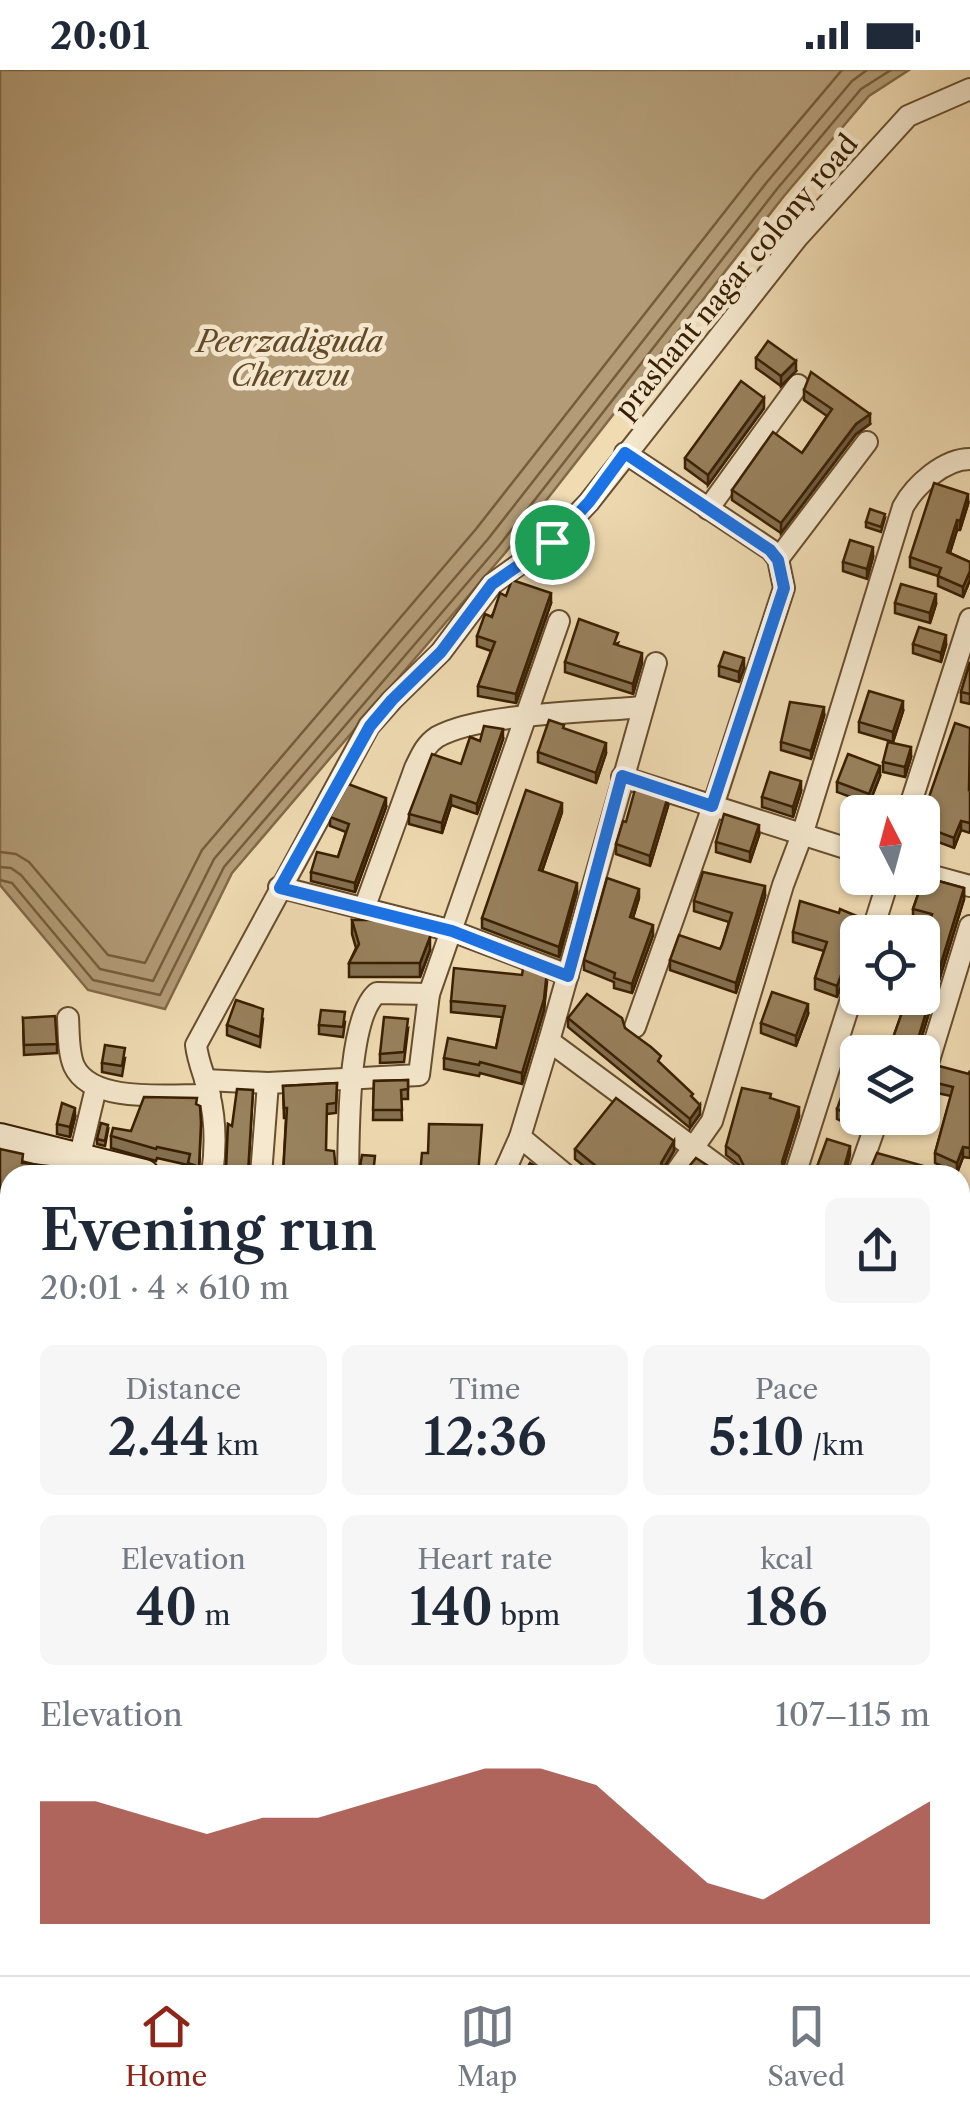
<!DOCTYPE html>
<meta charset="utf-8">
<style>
:root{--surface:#fff;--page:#f6f6f7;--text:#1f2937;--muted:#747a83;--line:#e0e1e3;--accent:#8f2418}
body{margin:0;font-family:"Libre Caslon Text",serif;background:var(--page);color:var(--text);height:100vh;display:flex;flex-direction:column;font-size:38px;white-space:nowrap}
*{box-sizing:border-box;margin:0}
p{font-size:32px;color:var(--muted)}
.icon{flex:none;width:55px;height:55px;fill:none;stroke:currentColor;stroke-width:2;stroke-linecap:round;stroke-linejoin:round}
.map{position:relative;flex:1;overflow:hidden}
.drawer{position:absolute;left:0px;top:1095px;width:970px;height:810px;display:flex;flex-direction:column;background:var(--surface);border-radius:30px 30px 0 0;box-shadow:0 2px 8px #0004}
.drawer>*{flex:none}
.needle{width:65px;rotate:354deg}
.controls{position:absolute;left:840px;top:725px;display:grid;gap:20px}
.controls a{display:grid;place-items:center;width:100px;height:100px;border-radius:15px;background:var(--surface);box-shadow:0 2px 8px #0004;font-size:50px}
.pin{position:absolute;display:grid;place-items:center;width:85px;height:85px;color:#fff;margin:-42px;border:5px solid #fff;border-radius:50%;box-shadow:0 2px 10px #0007}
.round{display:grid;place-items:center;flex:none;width:105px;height:105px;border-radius:15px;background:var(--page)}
.summary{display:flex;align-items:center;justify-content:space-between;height:170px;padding:0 40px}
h1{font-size:55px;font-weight:600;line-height:75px}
.stats{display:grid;grid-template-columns:repeat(3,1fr);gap:15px;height:170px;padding:10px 40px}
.stats div{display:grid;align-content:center;border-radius:15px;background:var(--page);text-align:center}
.stats b{font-size:50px;font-weight:600}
.stats small{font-size:28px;font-weight:400}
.stats p{font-size:28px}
.chart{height:280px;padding:20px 40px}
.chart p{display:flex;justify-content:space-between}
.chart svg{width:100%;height:180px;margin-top:10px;fill:var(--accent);opacity:.7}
.status{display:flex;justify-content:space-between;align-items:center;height:70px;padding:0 50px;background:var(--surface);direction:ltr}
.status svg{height:28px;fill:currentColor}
.tabs{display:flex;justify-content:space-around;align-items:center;height:140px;border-top:2px solid var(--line);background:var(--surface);font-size:28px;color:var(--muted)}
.tabs a{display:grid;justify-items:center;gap:5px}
.tabs .active{color:var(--accent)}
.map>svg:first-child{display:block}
</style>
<div class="status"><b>20:01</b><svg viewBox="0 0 49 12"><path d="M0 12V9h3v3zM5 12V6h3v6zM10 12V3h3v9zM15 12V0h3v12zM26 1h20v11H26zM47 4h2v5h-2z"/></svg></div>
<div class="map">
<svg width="970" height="1905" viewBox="0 0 970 1905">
<rect width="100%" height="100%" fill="#f0dbb3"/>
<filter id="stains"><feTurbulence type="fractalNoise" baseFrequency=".002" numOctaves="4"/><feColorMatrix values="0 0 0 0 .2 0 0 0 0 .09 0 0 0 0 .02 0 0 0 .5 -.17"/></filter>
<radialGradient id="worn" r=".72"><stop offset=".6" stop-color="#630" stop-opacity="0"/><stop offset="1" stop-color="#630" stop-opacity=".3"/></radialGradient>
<polygon fill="#b29b76" stroke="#826947" stroke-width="2.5" points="0,0 909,0 869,26 784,126 505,483 232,803 165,939 88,920 0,815"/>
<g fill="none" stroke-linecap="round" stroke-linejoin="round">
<g stroke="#765d3b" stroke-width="2.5">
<polyline points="0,782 16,784 29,792 108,885 145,893 202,780 476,459 755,103 842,0"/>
<polyline points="0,797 11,798 21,805 100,899 153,911 214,789 488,469 767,112 852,11 867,0"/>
<polyline points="0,810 12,813 93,910 160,925 224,797 498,477 777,119 861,19 891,0"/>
</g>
<defs>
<g id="street">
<polyline points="625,383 771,480 778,489 784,518 713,736 635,957"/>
<polyline points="708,439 798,315"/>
<polyline points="778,489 867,372"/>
<polyline points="622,707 858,782"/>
<polyline points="908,742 970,549"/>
<polyline points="922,803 970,816"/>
<polyline points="279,817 452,861 568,905"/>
<path d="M364 839 415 698C421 686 425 675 437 667 479 643 591 642 643 637"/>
<polyline points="872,862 889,808"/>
<path d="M68 948C69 963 68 982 74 996 92 1035 173 1024 210 1025"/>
<polyline points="549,971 730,1105"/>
<polyline points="205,1010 268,1013 419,1005 429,924 559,551"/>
<polyline points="922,1013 970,856"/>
<polyline points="520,1067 566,1105"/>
<polyline points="79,1089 96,1018"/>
<path d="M212 1105C216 1077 216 1051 209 1023 205 1006 198 993 196 975L369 656 392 630 441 582 492 514 552 471 589 432 797 168 908 46 970 19"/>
<polyline points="261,1105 268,1013"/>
<path d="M348 1105C349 1065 347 948 377 923L429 924"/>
<polyline points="503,1105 520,1067 549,971 656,593"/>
<path d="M674 1105 712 1051 783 815 803 762 903 437C915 415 944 389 970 389"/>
<polyline points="795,1105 858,907"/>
<polyline points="858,1105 878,1048"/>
<polyline points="960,1152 970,1155"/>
<polyline points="0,1199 3,1200"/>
<polyline points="960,1205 970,1175"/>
<polyline points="0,1347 10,1365 10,1398"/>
<polyline points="960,1380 970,1361"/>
<polyline points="960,1392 970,1398"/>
<polyline points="0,1623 10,1624"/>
<polyline points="960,1740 970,1705"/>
<polyline points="960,1812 970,1814"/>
<polyline points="231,1895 240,1905"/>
<polyline points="390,1895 396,1905"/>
<polyline points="822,1895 823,1905"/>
<polyline points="920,1895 922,1905"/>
<polyline points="601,1905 602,1895"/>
<polyline points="678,1905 680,1895"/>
<polyline points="763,1905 765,1895"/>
</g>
<g id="secondary">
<polyline points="0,1069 144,1105"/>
<polyline points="960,1529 970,1539"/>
</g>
</defs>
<use href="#street" stroke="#674e2d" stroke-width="24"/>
<use href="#secondary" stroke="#391f00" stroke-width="34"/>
<use href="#street" stroke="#f5e8ce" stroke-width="20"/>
<use href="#secondary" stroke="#f5e8ce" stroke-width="30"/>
</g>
<g fill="#836f50" stroke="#391f00" stroke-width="2.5">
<polygon points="756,288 796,301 781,316 756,298"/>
<polygon points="804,320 870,354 856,364 781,463 732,430 732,420 802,383 827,346 804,330"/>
<polygon points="764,338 708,415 685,398 685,388"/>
<polygon points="968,434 960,460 957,460 950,483 970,492 970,510 963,527 938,516 938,506 910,497 910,487"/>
<polygon points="885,448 881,462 866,457 866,452"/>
<polygon points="873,487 867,509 843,501 843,492"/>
<polygon points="506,526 551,533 516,633 478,626 478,616 491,581 477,576 477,566"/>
<polygon points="895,533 936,534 930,553 895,543"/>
<polygon points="618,573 617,575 642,593 633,624 565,602 565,592"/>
<polygon points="913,574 946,575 941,592 913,583"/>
<polygon points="970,592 970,634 961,632 961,622"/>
<polygon points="719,596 744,598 739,612 719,606"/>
<polygon points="903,641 893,672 859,662 859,652"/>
<polygon points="824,646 811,689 781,680 781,672"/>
<polygon points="970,658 970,763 961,760 954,778 922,766 922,747"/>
<polygon points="564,659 606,683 596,713 538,692 538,682"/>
<polygon points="503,669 477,744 451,735 442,763 409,754 409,744 461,694 480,671"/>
<polygon points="911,687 905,707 883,702 883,692"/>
<polygon points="880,706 869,734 837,722 837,712"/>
<polygon points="801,721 793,747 762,737 762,727"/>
<polygon points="668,736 650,796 616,784 616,774 626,752"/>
<polygon points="386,737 355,822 311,811 311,802 338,787 346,762 330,756 330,747"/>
<polygon points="562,742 542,801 577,822 559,887 482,858 482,848"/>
<polygon points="759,765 750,792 716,782 716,772"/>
<polygon points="924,807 964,818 964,829 917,982 888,982 903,940 867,928 922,928 922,874 929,854 913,849 913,839"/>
<polygon points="765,826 736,923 670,900 670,890 720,879 722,875 729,852 694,841 694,831"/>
<polygon points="639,828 633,848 653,865 632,923 614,918 614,912 584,900 584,890"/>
<polygon points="839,843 848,898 837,927 815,919 815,908 824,881 793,872 793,862"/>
<polygon points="352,850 430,880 420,907 349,907 349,893 356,878 352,864"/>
<polygon points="547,912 544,940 522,1014 480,1003 479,1006 444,999 444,988 496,978 502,947 451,942 451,931"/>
<polygon points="808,944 796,976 761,963 761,953"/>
<polygon points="23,948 57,974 57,983 24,985"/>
<polygon points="568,948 625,958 693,1029 700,1044 690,1058 568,957"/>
<polygon points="263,949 260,977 227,965 227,955"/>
<polygon points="345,952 343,967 319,964 319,955"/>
<polygon points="408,959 404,992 380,993 380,984"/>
<polygon points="125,988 122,1006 102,1002 102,993"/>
<polygon points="970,1001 970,1088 963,1087 957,1103 935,1093 935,1083 951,1026 932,1022 932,1012 969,1004"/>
<polygon points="408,1010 408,1029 401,1029 402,1050 373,1050 374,1011"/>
<polygon points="337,1013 336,1043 327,1044 283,1105 286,1048 284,1048 283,1016"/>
<polygon points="253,1020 248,1105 226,1105 228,1054 232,1056"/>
<polygon points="771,1029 799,1046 783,1097 785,1105 744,1105 739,1095 726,1085 726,1076"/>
<polygon points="837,1039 858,1048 863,1048 858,1059 837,1049"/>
<polygon points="75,1047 70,1067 57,1064 57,1054"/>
<polygon points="201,1053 199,1105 188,1105 188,1095 157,1088 156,1091 111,1078 111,1066 131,1061"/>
<polygon points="108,1060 105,1076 97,1074 97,1069"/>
<polygon points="0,1079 23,1093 49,1105 10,1105 10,1190 7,1187 0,1186"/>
<polygon points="575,1079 674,1081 663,1099 666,1105 595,1105 575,1089"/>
<polygon points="960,1213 970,1217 970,1248 960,1245"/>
<polygon points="960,1399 970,1401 970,1513 960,1508"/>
<rect x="0" y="1425" width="10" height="38"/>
<polygon points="10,1533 10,1607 4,1607 2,1588 0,1589 0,1548 8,1561"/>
<polygon points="10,1631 10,1656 0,1656 0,1632"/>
<polygon points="550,1895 584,1895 583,1900 567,1897 565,1905 548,1905"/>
</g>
<g fill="#6a5a41" stroke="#391f00" stroke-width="2.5">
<polygon points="796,291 796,301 781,316 781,306"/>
<polygon points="764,328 764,338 708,415 708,405"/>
<polygon points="870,344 870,354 856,364 781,463 781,453 856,354"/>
<polygon points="968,424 968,434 960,460 960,451"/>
<polygon points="957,450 957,460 947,491 947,482"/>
<polygon points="873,477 873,487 867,509 867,499"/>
<polygon points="970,501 970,510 963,527 963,517"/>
<polygon points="551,523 551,533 516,633 516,624"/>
<polygon points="936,524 936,534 930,553 930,543"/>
<polygon points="946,565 946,575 941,592 941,583"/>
<polygon points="642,583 642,593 633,624 633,614"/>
<polygon points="744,588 744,598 739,612 739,602"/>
<polygon points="903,631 903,641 893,672 893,662"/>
<polygon points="824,637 824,646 811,689 811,681"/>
<polygon points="503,659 503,669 477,744 477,734"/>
<polygon points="606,673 606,683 596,713 596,703"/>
<polygon points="911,677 911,687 905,707 905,697"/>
<polygon points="880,696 880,706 869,734 869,724"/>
<polygon points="801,711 801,721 793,747 793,737"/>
<polygon points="451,725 451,735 442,763 442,753"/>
<polygon points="668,726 668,736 650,796 650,786"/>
<polygon points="386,728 386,737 355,822 355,813"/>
<polygon points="562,733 562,742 539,810 539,800"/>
<polygon points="961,751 961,760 954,778 954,768"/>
<polygon points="759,755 759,765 750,792 750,782"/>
<polygon points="577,813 577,822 559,887 559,877"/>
<polygon points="765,816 765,826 736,923 736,913"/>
<polygon points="964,818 964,829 917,982 914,982"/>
<polygon points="639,819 639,828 630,857 630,847"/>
<polygon points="653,855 653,865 632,923 632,914"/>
<polygon points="430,867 430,880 420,907 420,893"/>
<polygon points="858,884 858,895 848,898 837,927 837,916 848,887"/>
<polygon points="547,901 544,940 522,1014 522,1003"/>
<polygon points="808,934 808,944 796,976 796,966"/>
<polygon points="700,1035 700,1044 690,1058 690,1049"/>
<polygon points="799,1037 799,1046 782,1101 782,1092"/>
<polygon points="75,1038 75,1047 70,1067 70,1057"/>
<polygon points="674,1071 674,1081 661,1103 661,1093"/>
<polygon points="850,1076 850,1085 845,1105 842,1105"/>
<polygon points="963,1077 963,1087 957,1103 957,1093"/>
<polygon points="969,1314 969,1324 960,1338 960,1328"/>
</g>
<g fill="#98815d" stroke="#391f00" stroke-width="2.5">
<polygon points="768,271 796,291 781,306 756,288"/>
<polygon points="811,302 870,344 856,354 781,453 732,420 773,362 802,383 807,376 832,339 804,320"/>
<polygon points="741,311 764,328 708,405 685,388"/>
<polygon points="934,413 968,424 960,451 957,450 947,482 970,492 970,501 963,517 938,506 941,498 910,487"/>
<polygon points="870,439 885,444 881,457 866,452"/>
<polygon points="850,470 873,477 867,499 843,492"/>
<polygon points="512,510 551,523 516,624 478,616 495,572 477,566 485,544 492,547 500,523 506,526"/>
<polygon points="901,514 936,524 930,543 895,533"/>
<polygon points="579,549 618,563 614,574 642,583 633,614 565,592"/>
<polygon points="919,557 946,565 941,583 913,574"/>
<polygon points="724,582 744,588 739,602 719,596"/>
<polygon points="970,592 970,624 961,622"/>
<polygon points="869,621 903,631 893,662 859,652"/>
<polygon points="790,632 824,637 811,681 781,672"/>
<polygon points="549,650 564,655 563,658 606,673 596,703 538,682"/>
<polygon points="955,653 970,658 969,720 970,720 970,753 961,751 954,768 922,756 922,747"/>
<polygon points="484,656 503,659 477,734 451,725 442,753 409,744 432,684 461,694 470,667 480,671"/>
<polygon points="888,672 911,677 905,697 883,692"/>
<polygon points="848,684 880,696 869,724 837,712"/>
<polygon points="770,702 801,711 793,737 762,727"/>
<polygon points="348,714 386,728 355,813 311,802 317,782 338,787 349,754 330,747"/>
<polygon points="636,716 668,726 650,786 616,774 623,751 626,752"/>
<polygon points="526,720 562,733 539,800 577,813 559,877 482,848"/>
<polygon points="724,744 759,755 750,782 716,772"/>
<polygon points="703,802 765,816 736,913 670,890 679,865 720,879 722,875 732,843 694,831"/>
<polygon points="924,807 964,818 914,982 888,982 906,931 897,928 922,928 922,874 932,844 913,839"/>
<polygon points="607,808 639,819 630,847 653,855 632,914 614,908 615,903 584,890"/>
<polygon points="800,831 839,843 840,839 859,847 863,862 858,862 858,884 848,887 837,916 815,908 827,872 793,862"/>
<polygon points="352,850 406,850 430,856 430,867 420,893 349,893 359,874"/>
<polygon points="524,892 547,901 544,929 522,1003 480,992 479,995 444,988 448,968 496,978 505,936 451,931 454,898 522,905"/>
<polygon points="772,922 808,934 796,966 761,953"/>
<polygon points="587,924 622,948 625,958 651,977 661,986 658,991 693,1024 691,1026 700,1035 690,1049 568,948"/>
<polygon points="236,930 263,939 260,967 227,955"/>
<polygon points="321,940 345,942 343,957 319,955"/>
<polygon points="55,946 57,974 24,975 23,948"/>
<polygon points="384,947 408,949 404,982 380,984"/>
<polygon points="105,975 125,978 122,996 102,993"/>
<polygon points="939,996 969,1004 970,1001 970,1078 963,1077 957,1093 935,1083 953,1017 932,1012"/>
<polygon points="408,1010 408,1019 401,1020 402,1040 373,1040 374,1011"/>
<polygon points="337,1013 336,1033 327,1034 326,1080 334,1081 336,1101 341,1105 283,1105 287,1038 284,1038 283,1016"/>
<polygon points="742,1018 771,1024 770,1028 799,1037 782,1092 785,1105 765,1105 744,1096 739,1086 726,1076"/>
<polygon points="237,1019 253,1020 248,1103 226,1099 228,1054 232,1056"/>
<polygon points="842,1025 858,1030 858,1049 837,1039"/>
<polygon points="144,1027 197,1028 196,1034 200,1036 201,1053 199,1097 188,1093 190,1084 157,1077 156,1079 111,1066 113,1058 131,1061"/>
<polygon points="616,1028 674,1071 661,1093 666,1105 607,1105 575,1079"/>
<polygon points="62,1033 75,1038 70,1057 57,1054"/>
<polygon points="101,1053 108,1055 105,1071 97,1069"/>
<polygon points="429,1054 482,1055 478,1105 420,1105 422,1083 428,1083"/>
<polygon points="827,1069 850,1076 842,1105 814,1105"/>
<polygon points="0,1079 23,1084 22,1093 49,1096 48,1105 10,1105 10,1180 7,1177 0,1176"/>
<polygon points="877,1083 931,1098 929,1105 873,1105 869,1102"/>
<polygon points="362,1085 375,1086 373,1105 355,1105 359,1103"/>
<polygon points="696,1088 722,1105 682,1105"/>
<polygon points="530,1093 550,1105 523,1105"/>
<polygon points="960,1213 970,1217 970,1238 960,1235"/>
<polygon points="960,1247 970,1252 970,1281 963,1290 970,1294 970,1315 969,1314 960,1328"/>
<polygon points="961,1398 970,1401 970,1503 960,1498"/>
<rect x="0" y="1425" width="10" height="28"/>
<polygon points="6,1533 10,1533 10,1600 4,1601 2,1582 0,1582 0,1548 8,1561"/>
<polygon points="10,1631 10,1646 0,1647 0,1632"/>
<polygon points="550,1895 565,1895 563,1905 548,1905"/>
<polygon points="713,1895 738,1895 737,1905 712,1905"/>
<polygon points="628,1901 654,1905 628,1905"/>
</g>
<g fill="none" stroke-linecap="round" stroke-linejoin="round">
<defs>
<polygon id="route" points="625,383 770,480 778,490 784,518 712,736 622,706 568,906 452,861 280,818 370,656 392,630 441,582 492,514 552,472 589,432"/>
</defs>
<use href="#route" stroke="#fff" stroke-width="20"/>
<use href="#route" stroke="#1a73e8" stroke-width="12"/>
</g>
<g text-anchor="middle" stroke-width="9" stroke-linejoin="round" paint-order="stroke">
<g font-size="28" fill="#391f00" stroke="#f5e8ce">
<text transform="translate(736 206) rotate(-50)" y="10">prashant nagar colony road</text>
</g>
<g font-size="30" font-style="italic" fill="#634a29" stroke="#f5e8ce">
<text x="290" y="282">Peerzadiguda<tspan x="290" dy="34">Cheruvu</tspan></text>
</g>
</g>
<rect width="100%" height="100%" filter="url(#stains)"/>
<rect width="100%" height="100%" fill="url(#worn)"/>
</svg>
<div class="controls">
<a><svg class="needle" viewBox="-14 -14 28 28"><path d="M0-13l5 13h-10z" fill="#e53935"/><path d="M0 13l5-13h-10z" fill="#747a83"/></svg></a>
<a><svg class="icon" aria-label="locate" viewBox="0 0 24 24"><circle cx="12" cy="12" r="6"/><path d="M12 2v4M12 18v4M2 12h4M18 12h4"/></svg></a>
<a><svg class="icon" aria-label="layers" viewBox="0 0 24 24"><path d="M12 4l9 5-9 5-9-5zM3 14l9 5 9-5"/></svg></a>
</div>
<div class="pin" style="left:552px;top:472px;background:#1e9e55"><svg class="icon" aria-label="arrive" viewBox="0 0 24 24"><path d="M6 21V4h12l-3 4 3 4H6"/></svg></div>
<section class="drawer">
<div class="summary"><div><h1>Evening run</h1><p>20:01 · 4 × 610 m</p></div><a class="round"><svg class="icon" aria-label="share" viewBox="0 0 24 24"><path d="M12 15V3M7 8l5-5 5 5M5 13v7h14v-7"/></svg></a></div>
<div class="stats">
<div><p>Distance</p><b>2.44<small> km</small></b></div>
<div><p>Time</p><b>12:36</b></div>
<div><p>Pace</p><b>5:10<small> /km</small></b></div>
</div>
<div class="stats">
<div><p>Elevation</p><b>40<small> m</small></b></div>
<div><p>Heart rate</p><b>140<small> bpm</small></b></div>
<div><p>kcal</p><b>186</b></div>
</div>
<div class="chart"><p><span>Elevation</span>107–115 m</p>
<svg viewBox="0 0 160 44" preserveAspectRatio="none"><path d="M0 44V14L10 14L20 18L30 22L40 18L50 18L60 14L70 10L80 6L90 6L100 10L110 22L120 34L130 38L140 30L150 22L160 14V44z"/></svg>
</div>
</section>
</div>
<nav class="tabs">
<a class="active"><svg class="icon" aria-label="home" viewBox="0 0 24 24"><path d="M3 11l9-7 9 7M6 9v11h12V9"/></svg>Home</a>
<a><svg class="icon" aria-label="map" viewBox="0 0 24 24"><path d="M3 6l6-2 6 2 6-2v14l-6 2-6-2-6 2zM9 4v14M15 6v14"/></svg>Map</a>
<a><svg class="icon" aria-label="saved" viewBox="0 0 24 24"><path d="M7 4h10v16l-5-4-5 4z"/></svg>Saved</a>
</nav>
